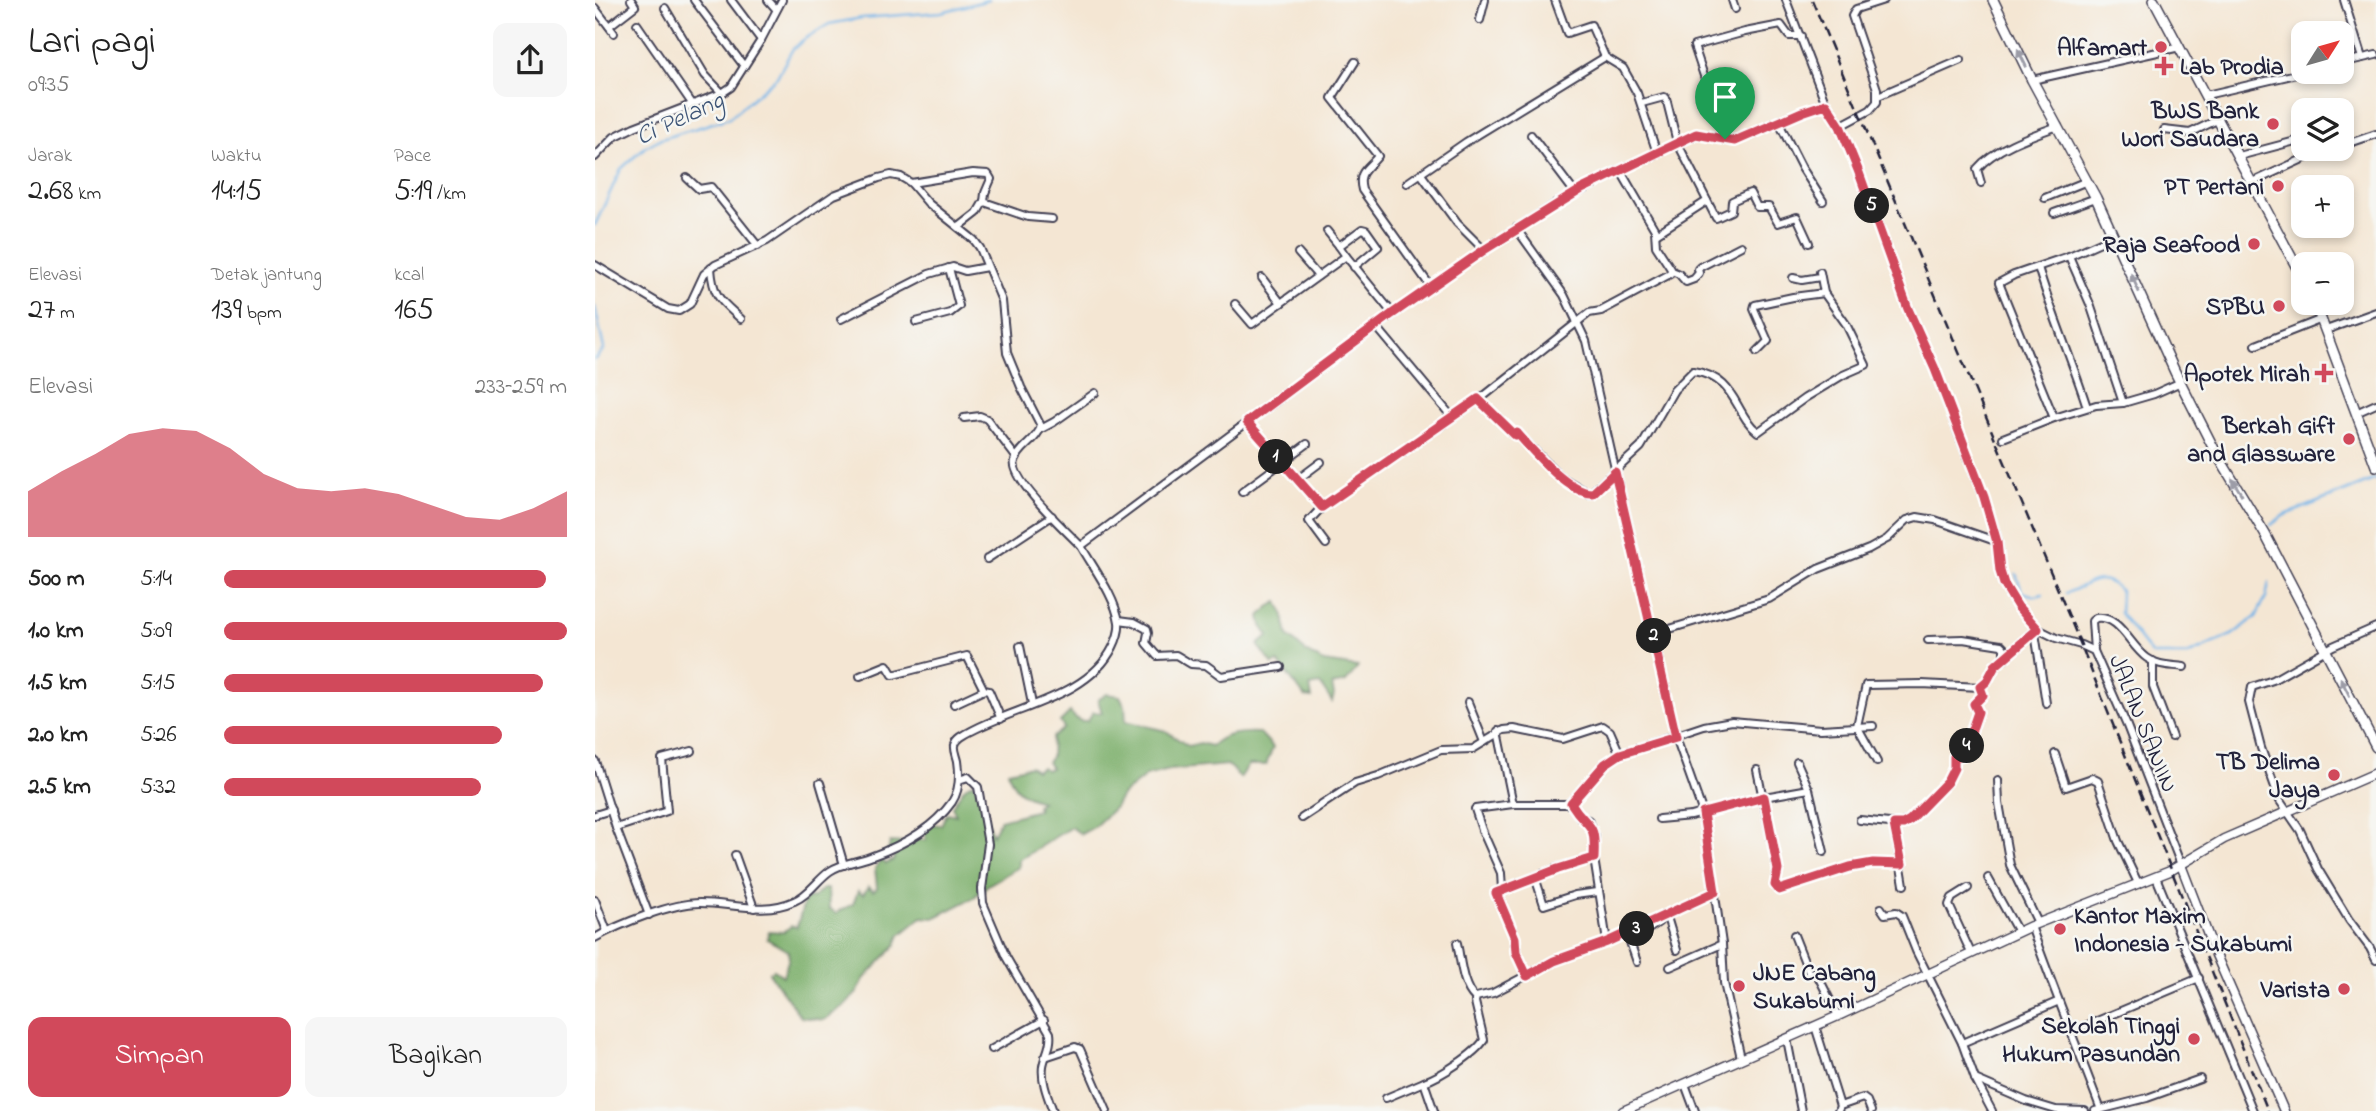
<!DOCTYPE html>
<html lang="id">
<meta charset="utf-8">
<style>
:root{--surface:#fff;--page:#f6f6f6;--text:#222;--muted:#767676;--accent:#d1495b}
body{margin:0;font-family:"Indie Flower",sans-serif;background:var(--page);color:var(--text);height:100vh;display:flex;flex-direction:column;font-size:26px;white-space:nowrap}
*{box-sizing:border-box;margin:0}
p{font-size:23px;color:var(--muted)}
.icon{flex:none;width:38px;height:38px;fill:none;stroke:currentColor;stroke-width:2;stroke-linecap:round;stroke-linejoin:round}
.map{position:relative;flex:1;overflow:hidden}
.panel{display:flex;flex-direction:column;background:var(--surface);width:595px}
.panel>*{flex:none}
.needle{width:46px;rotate:53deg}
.buttons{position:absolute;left:1696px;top:21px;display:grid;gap:14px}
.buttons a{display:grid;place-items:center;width:63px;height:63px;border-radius:14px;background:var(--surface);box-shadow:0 4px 10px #0003;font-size:35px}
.pin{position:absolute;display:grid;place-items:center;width:60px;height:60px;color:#fff;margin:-72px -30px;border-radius:50% 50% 50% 0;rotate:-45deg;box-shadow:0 0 7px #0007}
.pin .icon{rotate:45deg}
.km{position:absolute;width:35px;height:35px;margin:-18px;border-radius:50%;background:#222;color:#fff;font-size:19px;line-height:35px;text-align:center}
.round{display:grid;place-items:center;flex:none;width:74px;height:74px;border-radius:14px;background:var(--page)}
.summary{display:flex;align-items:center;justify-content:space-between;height:119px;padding:0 28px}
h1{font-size:38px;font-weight:600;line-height:52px}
.figures{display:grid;grid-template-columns:repeat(3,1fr);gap:10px;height:119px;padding:7px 28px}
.figures div{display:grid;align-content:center}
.figures b{font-size:30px;font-weight:600}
.figures small{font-size:19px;font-weight:400}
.figures p{font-size:19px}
.chart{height:196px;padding:14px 28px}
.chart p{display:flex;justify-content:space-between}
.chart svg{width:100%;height:126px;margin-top:7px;fill:var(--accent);opacity:.7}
.button{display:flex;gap:14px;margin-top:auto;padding:14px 28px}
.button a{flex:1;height:80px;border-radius:14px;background:var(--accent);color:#fff;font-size:28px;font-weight:600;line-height:80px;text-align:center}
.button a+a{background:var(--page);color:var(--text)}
ul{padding:0 28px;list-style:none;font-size:23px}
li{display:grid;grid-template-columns:112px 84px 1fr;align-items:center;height:52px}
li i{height:18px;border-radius:9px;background:var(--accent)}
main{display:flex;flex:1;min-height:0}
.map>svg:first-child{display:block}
</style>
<main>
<section class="panel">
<div class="summary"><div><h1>Lari pagi</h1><p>09:35</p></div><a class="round"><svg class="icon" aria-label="share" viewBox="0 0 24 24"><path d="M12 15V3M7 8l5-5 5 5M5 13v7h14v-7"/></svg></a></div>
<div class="figures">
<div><p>Jarak</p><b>2.68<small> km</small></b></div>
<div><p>Waktu</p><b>14:15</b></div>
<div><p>Pace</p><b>5:19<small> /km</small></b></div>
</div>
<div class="figures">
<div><p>Elevasi</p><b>27<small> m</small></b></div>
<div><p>Detak jantung</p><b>139<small> bpm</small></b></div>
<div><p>kcal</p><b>165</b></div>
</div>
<div class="chart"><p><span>Elevasi</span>233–259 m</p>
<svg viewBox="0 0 160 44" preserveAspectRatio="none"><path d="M0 44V28L10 21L20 15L30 8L40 6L50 7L60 13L70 22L80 27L90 28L100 27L110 29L120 33L130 37L140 38L150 34L160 28V44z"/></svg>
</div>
<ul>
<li><b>500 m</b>5:14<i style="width:94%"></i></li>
<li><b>1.0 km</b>5:09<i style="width:100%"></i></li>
<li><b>1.5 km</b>5:15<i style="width:93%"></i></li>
<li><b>2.0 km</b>5:26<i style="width:81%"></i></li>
<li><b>2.5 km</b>5:32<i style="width:75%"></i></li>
</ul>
<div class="button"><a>Simpan</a><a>Bagikan</a></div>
</section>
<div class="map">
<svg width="1781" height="1111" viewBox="0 0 1781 1111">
<rect width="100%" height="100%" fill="#f6f6f2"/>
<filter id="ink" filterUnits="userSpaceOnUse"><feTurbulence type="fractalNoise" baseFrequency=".0143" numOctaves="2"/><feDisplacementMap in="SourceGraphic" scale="14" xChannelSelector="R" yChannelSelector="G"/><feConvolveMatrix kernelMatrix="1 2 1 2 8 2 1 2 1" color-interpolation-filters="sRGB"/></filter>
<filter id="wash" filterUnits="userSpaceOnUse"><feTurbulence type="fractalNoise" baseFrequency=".00686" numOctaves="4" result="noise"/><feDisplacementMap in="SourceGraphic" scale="28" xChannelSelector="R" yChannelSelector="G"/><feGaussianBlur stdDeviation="1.57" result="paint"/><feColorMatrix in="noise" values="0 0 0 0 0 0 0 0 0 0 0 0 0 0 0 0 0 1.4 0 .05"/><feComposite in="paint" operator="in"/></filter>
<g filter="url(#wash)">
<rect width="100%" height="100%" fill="#f4e6d3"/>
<g fill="#7baf6a" stroke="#4e6852" stroke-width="2">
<polygon points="683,602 688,612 693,636 712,653 729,662 763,667 751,682 737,685 739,695 737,702 725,684 715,686 717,698 710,697 683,662 678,665 663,645 674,636 667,626 665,616 674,607"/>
<path d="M512 694 525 696 530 706 531 721 571 731 593 746 605 743 616 746C629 733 647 732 665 733L678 747 671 765H654L645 778 633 765 574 770 551 776 528 794 520 807 499 827 486 834 476 827 424 860V867L393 885 378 898 339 918 327 917 305 935 301 945 269 979 262 993 249 1006 229 1020 206 1017 174 973 179 970 188 976 194 958 193 951 172 939 174 931 189 932 196 926 202 927 210 899 218 898 228 889H233L234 908 241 913 258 904 263 891 268 895 273 887 278 891 282 888 280 868 286 860 291 864 299 860V856L293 852 295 842 311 843 318 841 320 832 326 840H331L330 835 325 829 330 824 346 825 352 813 361 815 357 806 370 787 379 782 397 835 405 820 443 810 442 805 447 801C428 796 418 791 413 771L435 766 441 770 447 767 451 770 456 768 452 762 456 757 457 738 469 728 465 722 475 712C481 719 484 723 493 720L498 712 507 713 503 700Z"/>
</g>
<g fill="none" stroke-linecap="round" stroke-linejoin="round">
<g stroke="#73b3e7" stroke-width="2.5">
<polyline points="0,225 26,169 50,147 63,140 134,118 182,77 197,50 208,40 234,24 267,18 346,12 394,0"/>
<polyline points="0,307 9,349 0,359"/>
<polyline points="1676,525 1688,516 1781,479"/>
<polyline points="1421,574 1427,592 1440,596 1448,594"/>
<path d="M1471 593C1494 586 1503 569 1526 591L1525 613 1557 655H1592L1637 635 1661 617 1671 597 1674 582"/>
</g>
</g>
</g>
<g filter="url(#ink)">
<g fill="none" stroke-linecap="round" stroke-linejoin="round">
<defs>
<g id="minor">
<polyline points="99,0 149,66"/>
<polyline points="173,0 181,9"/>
<polyline points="960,0 972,33 996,25 1010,57 1028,68 1042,93 1062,153"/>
<polyline points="1137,0 1140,9"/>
<polyline points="1191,0 1231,104"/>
<polyline points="1749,0 1767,58"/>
<polyline points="0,8 19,33"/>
<polyline points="70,8 110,75 127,93"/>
<polyline points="885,20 890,0"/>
<polyline points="42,24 98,105"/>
<polyline points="14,26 40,6 36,0"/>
<polyline points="166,40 187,0"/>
<path d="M760 62 737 98 783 156C773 169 762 171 767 190L836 287"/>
<polyline points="1746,63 1781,55"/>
<polyline points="1437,80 1585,47"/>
<polyline points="1611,95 1710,72"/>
<polyline points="1283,96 1366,60"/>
<polyline points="1047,103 1069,97 1071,98 1082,142 1121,218 1136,211 1137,201 1155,193 1162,207 1174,207 1183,223 1202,217 1214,243"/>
<polyline points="1184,123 1207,168 1228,201"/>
<polyline points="1245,126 1275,110 1282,102 1282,89 1257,16 1261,9 1289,0"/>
<polyline points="1569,130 1595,133 1624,119"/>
<polyline points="936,135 980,193"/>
<polyline points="1130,139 1099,46 1150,32 1186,25 1194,36 1206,36"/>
<polyline points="1746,146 1781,134"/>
<polyline points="1644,156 1708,139"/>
<polyline points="0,157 19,137 39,127 127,93 136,87 166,40 136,0"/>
<polyline points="826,174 862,223 889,250"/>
<polyline points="92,178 104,189 116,187 163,246"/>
<polyline points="1658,182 1710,158 1739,149"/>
<polyline points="316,183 378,173 393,174 396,179 390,193 389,202 433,217 457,219"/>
<polyline points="812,183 871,142 1010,57"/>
<path d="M1386 183 1382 169C1399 148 1438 135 1463 126"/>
<polyline points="1450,198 1492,181"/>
<polyline points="1459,213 1501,198"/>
<polyline points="364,227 382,213 389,201"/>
<polyline points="921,228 969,295 991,341 1081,737 1108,813 1127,944 1129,983 1146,1058"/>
<polyline points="732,231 744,246"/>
<polyline points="1061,234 1112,201"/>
<polyline points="703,253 723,276"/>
<polyline points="751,256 744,246 767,229 771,230 783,247 759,267"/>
<polyline points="1474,256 1495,304 1528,403"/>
<path d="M0 265 73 309 84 311 95 304 109 274 120 265 172 241 239 195 284 178 296 175 306 177 316 183 333 203 379 240 385 248 407 301 412 353 426 387 446 426C443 440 424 447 420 461 414 478 472 532 486 546"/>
<path d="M1443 267C1457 315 1477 360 1492 407"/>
<path d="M116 268C118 297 125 300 146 319"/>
<polyline points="1077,271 1084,274 1091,282 1099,279 1104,273 1103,269 1105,267 1146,246"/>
<polyline points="667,278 686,303"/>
<polyline points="1198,278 1207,280 1225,277"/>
<polyline points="640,304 657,324 751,256 798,314"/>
<polyline points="246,319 334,274 358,267 370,271 392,267"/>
<polyline points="321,322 355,313 364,306 354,268"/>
<polyline points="781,326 857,417"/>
<polyline points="1731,330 1781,312"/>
<polyline points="1661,345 1727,319"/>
<polyline points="1162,352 1173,341 1159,309 1160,305 1198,297 1229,293"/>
<path d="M883 399 920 435 922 433 966 477 995 494 1046 447 1079 390 1098 371C1143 378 1138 413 1163 432L1210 398 1248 375 1271 365 1251 324 1229 293 1225 272"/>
<polyline points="1761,413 1781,404"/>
<polyline points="369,418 385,416 392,419 421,457"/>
<polyline points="1459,418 1404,283 1419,275 1474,256 1519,236"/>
<polyline points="652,422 727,507 889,396 994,313 1006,311 1075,274 1076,269 1061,246 1060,230 1025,170"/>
<polyline points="446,429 459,422 500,393"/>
<polyline points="1408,438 1459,418 1501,405 1528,403 1559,394 1586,382"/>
<polyline points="702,480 726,462"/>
<polyline points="647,492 712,444"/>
<polyline points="727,507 714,521 731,544"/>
<polyline points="392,559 457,516"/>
<polyline points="524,620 539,622 552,629 553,633 551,643 562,656 581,655 596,664 611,665 626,676 686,667"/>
<polyline points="1781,627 1738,646 1678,680 1657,687 1654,702 1666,748 1685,801 1705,830 1723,869 1754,920 1775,948 1781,960"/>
<polyline points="1440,633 1451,703"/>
<polyline points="1058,634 1174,599 1223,569 1274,549 1292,539 1312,520 1322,517 1340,520 1403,542"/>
<polyline points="1333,640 1368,639 1406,645 1409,648 1409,660"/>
<polyline points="425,646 437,704"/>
<path d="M1499 651 1497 621 1501 618C1525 615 1534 645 1552 658 1563 666 1576 665 1589 667"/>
<polyline points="1558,661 1558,687 1577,737"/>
<polyline points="265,676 292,665 298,675 372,656 389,690 394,691 406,719"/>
<polyline points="873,702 889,742"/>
<polyline points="359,704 389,690"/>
<polyline points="903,731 918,804"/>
<polyline points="1460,754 1471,787 1497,778 1503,781 1523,841 1543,883"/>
<polyline points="0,761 21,828 54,915"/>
<polyline points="1202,762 1214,789"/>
<polyline points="1282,762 1262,726 1271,685 1327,684 1385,687"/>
<polyline points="1162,770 1183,870 1180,885 1184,890 1255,867 1278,863 1307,864"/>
<path d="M364 780 373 777 383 787 393 844 387 889 388 903 411 957 455 1033C457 1046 450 1054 448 1066 446 1081 453 1097 458 1111"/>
<polyline points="1403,780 1404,803 1415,865 1443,923"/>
<polyline points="225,783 249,865"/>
<polyline points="976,803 985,817 993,820 1000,837 999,858 1012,942"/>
<polyline points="0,815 16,810"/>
<polyline points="707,818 760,783 783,776 846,750 878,749 909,730 919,729 968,739 1008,726 1015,731 1025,754 1109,726 1137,721 1226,729 1278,726"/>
<polyline points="1064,819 1096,816 1169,797 1214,789 1229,852"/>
<polyline points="1265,820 1304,824 1315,820 1352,782 1359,768 1359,757 1368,755 1383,712 1379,704 1388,695 1385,687 1392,681 1400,666 1443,629"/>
<polyline points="1299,824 1309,885"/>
<polyline points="21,828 72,811 67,759 97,751"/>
<polyline points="140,855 159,908"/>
<polyline points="940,877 949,905 980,895 1003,892"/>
<polyline points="1561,877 1658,1111"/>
<polyline points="1393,878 1423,932"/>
<polyline points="1373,888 1357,898 1354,905 1376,953"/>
<polyline points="907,890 906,873 887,830 880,809 918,804 974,804 1010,764 1025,754"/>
<polyline points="0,900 12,931"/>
<polyline points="1286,908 1290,914 1301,912 1307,916 1321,951 1367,1043 1380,1079 1397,1111"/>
<polyline points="1072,917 1082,950"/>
<path d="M1436 926C1458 988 1483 1049 1506 1110"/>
<polyline points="1199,935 1214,973 1221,972 1243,1016"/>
<path d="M0 938C24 924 77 903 105 903 136 903 169 915 199 901 214 895 222 880 235 871 247 863 262 862 275 857 306 846 338 829 357 802 365 790 365 775 363 761 362 756 359 750 360 745 361 742 363 739 366 737 413 707 492 700 518 647 522 639 525 631 524 622 520 596 499 569 486 546L798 314 889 250 959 205 1025 170 1102 134 1140 141 1207 112 1231 104 1245 126 1263 170 1313 309 1340 369 1364 435 1389 497 1403 542 1405 571 1409 585 1423 607 1443 629 1461 638 1486 645 1499 651 1532 726 1586 865"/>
<path d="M862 943C866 961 867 986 880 998"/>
<polyline points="1042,962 1035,942 1064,922"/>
<polyline points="1075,967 1127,944"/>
<polyline points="931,976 921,952 920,938 901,893 963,868 999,858"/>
<polyline points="1220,1026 1245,1106"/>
<polyline points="1476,1032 1604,978"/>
<polyline points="1192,1039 1206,1111"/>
<polyline points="1367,1043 1462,1002"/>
<polyline points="397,1049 449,1020"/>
<polyline points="450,1057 480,1047 485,1049 512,1111"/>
<polyline points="1380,1079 1431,1101 1461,1110 1490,1111"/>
<polyline points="1090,1084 1100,1111"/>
<polyline points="791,1098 829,1082"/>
<path d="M839 1111 829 1082C846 1076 880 1054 889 1040L880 1002 881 997 898 993 959 961 1012 942 1120 892"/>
<polyline points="1243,1111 1245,1106 1268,1098 1272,1101 1276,1111"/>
<polyline points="1500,1111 1552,1098 1605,1079"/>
</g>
<g id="tertiary">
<polyline points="1586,865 1618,948 1689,1111"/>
<polyline points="1028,1111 1243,1016 1436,926 1575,871 1629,839 1781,773"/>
</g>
<g id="secondary">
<polyline points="1398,0 1437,80 1501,198 1580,372 1620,451 1670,534 1781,747"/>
<polyline points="1559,0 1708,279"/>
<polyline points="1720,303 1781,466"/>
</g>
</defs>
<use href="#minor" stroke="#423f52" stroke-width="10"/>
<use href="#tertiary" stroke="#423f52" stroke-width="11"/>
<use href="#secondary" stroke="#423f52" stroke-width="12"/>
<use href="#minor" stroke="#fff" stroke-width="6"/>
<use href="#tertiary" stroke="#fff" stroke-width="8"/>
<use href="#secondary" stroke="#fff" stroke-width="9"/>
<polyline stroke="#22223b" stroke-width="2.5" stroke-dasharray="10 5" stroke-linecap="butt" points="1217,0 1486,645 1673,1111"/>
</g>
<defs><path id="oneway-solid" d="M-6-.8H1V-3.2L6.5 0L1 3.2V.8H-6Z" transform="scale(1.75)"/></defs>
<g fill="#9c9ca7">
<use href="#oneway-solid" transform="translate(1427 58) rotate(-116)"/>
<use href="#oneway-solid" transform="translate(1540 283) rotate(-114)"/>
<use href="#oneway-solid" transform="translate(1642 487) rotate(-121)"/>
<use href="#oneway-solid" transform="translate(1750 687) rotate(-117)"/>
</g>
</g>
<g fill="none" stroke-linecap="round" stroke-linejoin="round" filter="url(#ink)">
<defs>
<path id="route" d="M1231 104 1245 126 1263 170 1313 309 1340 369 1389 497 1402 542 1405 571 1409 584 1423 607 1443 629 1400 666 1392 681 1385 687 1388 695 1379 704 1383 712 1368 755 1359 757V768L1352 782 1315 820 1308 824H1299L1307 864 1278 863 1255 867 1184 890 1180 885 1183 870 1169 797 1108 813 1120 892 1012 942 959 961 932 976 921 952 920 938 901 893 963 869 999 858C1001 818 993 831 976 803L1010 764 1025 754 1081 737 1020 472 998 493C974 494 938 451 922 433L920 435 883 399 727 507 652 422 797 314 889 250 987 189 1101 134 1140 141 1207 112Z"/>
</defs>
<use href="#route" stroke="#fff" stroke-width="14"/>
<use href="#route" stroke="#d1495b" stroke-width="9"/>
</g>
<g fill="#d1495b" stroke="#f6f6f2" stroke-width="2.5">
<circle cx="1566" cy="47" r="7"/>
<path d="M1565.5 55.5h7v7h7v7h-7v7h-7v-7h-7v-7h7z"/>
<circle cx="1678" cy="124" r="7"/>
<circle cx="1683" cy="186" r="7"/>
<circle cx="1659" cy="244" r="7"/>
<circle cx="1684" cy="306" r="7"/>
<path d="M1725.5 362.5h7v7h7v7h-7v7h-7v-7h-7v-7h7z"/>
<circle cx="1754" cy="439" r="7"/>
<circle cx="1739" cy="775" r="7"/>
<circle cx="1465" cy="929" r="7"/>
<circle cx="1144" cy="986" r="7"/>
<circle cx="1749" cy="989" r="7"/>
<circle cx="1599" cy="1039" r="7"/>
</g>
<g text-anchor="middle" stroke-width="5" stroke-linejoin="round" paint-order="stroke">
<g font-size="24" font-weight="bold" fill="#22223b" stroke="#f6f6f2" text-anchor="end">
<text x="1552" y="55">Alfamart</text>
<text x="1585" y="74" text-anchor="start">Lab Prodia</text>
<text x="1664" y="118">BWS Bank<tspan x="1664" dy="28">Wori Saudara</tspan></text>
<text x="1669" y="194">PT Pertani</text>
<text x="1645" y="252">Raja Seafood</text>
<text x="1670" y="314">SPBU</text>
<text x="1715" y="381">Apotek Mirah</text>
<text x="1740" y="433">Berkah Gift<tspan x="1740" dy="28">and Glassware</tspan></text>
<text x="1725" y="769">TB Delima<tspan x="1725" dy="28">Jaya</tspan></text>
<text x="1479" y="923" text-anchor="start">Kantor Maxim<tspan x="1479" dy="28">Indonesia - Sukabumi</tspan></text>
<text x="1158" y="980" text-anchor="start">JNE Cabang<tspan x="1158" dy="28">Sukabumi</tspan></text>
<text x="1735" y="997">Varista</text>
<text x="1585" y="1033">Sekolah Tinggi<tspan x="1585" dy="28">Hukum Pasundan</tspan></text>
</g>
<g font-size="24" fill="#22223b" stroke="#f6f6f2">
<text transform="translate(1549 723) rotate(68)" y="8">JALAN SANIIN</text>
</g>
<g font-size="26" font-style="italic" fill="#3e5577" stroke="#f6f6f2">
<text transform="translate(84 117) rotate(-25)" y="9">Ci Pelang</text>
</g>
</g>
</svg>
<div class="buttons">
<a><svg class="needle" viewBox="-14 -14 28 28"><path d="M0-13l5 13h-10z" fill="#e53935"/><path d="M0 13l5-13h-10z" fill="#767676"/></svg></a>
<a><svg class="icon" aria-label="layers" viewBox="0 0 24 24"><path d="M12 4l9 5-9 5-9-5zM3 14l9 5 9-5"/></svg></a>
<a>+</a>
<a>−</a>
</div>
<div class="pin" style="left:1130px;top:139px;background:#1e9e55"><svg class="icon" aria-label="arrive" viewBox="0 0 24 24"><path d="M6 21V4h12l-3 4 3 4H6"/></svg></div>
<b class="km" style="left:681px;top:457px">1</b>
<b class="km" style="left:1059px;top:636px">2</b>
<b class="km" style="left:1042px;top:929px">3</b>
<b class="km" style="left:1372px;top:746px">4</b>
<b class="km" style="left:1277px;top:206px">5</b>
</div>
</main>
